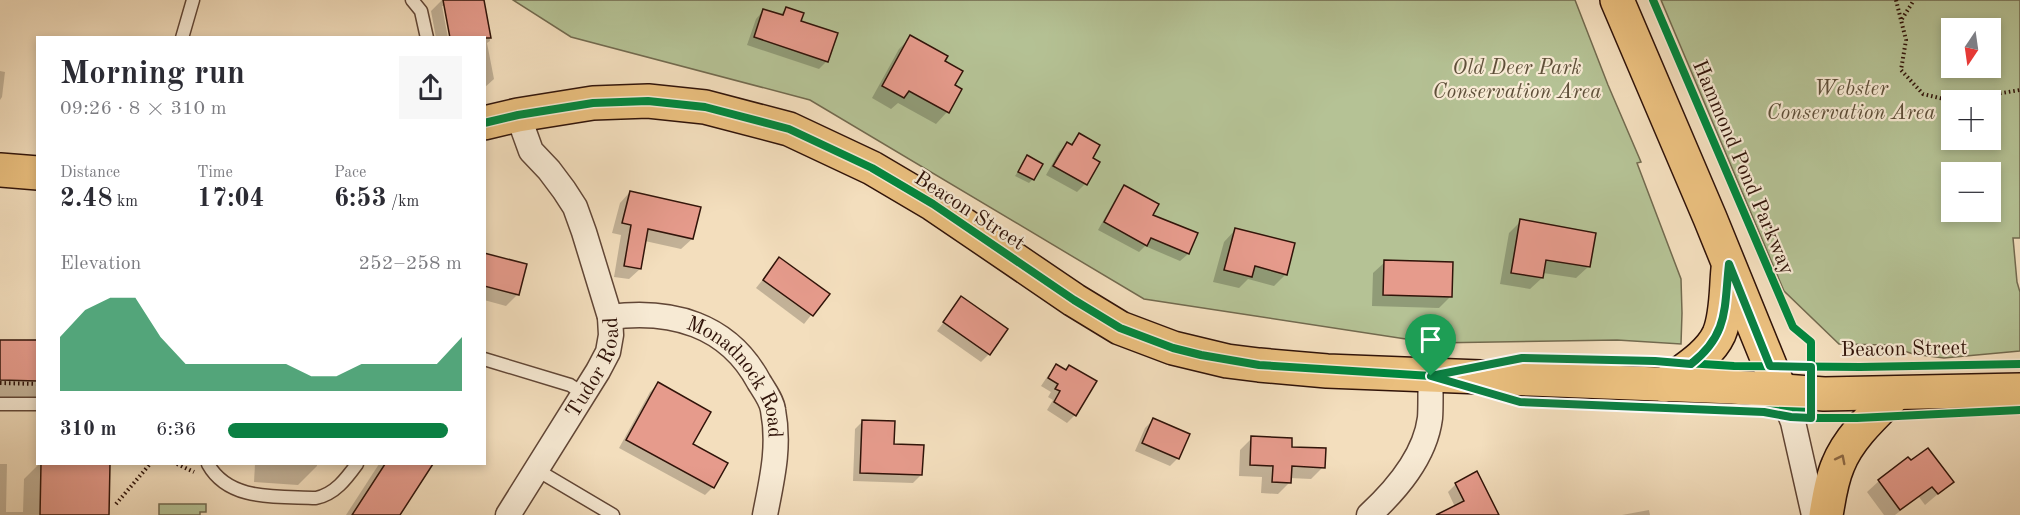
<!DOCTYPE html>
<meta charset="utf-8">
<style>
:root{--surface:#fff;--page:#f7f7f7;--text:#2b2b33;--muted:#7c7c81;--accent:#0b8043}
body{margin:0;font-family:"Old Standard TT",serif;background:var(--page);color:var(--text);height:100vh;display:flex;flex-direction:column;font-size:22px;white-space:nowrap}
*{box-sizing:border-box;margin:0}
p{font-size:20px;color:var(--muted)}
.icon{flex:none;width:33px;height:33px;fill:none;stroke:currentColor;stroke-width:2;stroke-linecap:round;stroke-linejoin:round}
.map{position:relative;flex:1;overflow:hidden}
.side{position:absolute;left:36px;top:36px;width:450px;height:429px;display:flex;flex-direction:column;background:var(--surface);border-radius:0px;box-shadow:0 3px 9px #0003}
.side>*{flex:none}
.needle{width:39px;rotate:193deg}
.buttons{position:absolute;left:1941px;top:18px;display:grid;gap:12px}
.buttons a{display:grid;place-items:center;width:60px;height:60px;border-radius:0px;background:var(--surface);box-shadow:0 3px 9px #0003;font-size:30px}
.pin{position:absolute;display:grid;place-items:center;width:51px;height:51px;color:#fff;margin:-62px -26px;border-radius:50% 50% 50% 0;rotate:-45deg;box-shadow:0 0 6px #0007}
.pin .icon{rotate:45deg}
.round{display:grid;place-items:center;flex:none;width:63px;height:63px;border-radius:0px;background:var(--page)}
.head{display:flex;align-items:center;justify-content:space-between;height:102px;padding:0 24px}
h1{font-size:33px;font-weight:800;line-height:45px}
.figures{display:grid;grid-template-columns:repeat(3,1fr);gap:9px;height:102px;padding:6px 24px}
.figures div{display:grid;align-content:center}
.figures b{font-size:26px;font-weight:800}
.figures small{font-size:16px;font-weight:400}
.figures p{font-size:16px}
.chart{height:168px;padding:12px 24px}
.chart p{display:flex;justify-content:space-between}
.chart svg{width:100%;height:108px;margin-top:6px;fill:var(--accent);opacity:.7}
ul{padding:0 24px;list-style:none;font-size:20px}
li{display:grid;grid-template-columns:96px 72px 1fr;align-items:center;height:45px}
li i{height:15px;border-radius:8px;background:var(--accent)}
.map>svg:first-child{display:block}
</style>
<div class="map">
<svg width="2020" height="515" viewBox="0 0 2020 515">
<rect width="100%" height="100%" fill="#f3debd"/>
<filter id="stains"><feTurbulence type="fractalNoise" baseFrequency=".00333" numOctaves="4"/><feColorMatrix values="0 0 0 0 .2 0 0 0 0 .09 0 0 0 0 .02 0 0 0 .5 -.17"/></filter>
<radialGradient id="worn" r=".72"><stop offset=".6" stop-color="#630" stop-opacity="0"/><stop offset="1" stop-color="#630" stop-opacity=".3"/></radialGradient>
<g fill="#b5c295" stroke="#726a4f" stroke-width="1.5" fill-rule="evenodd">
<polygon points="513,0 1575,0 1608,85 1641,162 1637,163 1681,279 1682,313 1681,344 1617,340 1432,343 1144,299 810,100 571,37"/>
<path d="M1661 0H2020V238H2013L2017 282 2020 292V351L1944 358 1913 354 1887 345 1839 344 1784 291ZM1990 28V68H1952V28ZM1990 100V140H1952V100ZM1952 172H1990V212H1952Z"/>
<polygon points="159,504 206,504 206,512 200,512 200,515 159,515"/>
</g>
<g fill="#0003">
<polygon points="442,0 482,0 490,41 487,43 494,79 484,88 484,38 445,6 442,6 448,38 436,38 431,11"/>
<polygon points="786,9 799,22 827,61 819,69 747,45 756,19 764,10 779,16"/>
<polygon points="911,37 943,62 953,86 947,112 936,124 898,103 891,109 872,98 899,49"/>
<polygon points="0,71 5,72 2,97 0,100"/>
<polygon points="1079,135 1091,158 1098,162 1085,184 1077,192 1046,175 1059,152 1067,144 1069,146"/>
<polygon points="1027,157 1033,179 1029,183 1015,176"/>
<polygon points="1125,187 1151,216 1196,234 1188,254 1180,261 1145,246 1139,252 1098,230 1118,194"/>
<polygon points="630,192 692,239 681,249 645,241 640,269 629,279 614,277 621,235 612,233 620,203"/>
<polygon points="1521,221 1588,267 1576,278 1543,273 1542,278 1530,289 1500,284 1509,233"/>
<polygon points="1235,230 1286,274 1274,286 1248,279 1239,288 1213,282 1224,242"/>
<polygon points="484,255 518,294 506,306 484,300"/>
<polygon points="779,259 828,294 804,324 756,288"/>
<polygon points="1385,262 1451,296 1439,308 1372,306 1373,273"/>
<polygon points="962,298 989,354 981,362 937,331"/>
<polygon points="0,341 38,342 38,400 0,399"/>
<polygon points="1057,366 1075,415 1067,423 1047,410 1053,400 1048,397 1051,392 1041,386 1049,374"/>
<polygon points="658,384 713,487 705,495 619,448 650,392"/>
<polygon points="1153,420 1178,458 1170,466 1135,451 1145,428"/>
<polygon points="863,421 893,445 921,475 913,483 853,481 855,429"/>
<polygon points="1252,438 1290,448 1323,467 1311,479 1290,478 1290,482 1278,494 1261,493 1262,477 1239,476 1240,450"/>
<polygon points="0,464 7,464 6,512 23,512 24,479 39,464 108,464 108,515 0,515"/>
<polygon points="255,464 317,464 317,466 298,485 254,482"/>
<polygon points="379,464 431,464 398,515 346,515"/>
<polygon points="1879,481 1952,482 1925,505 1919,497 1895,515 1884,515 1867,492"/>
<polygon points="1456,484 1497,515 1453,515 1456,509 1448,492"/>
<polygon points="1649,510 1650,515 1622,515"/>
</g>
<g fill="#e69b8c" stroke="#301309" stroke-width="1.5">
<polygon points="443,0 484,0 491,38 450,38"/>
<polygon points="786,7 804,13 801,21 838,33 828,62 754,37 763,9 783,15"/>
<polygon points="910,35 948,56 945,61 963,71 955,85 962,89 949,113 909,91 904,98 882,86"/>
<polygon points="1079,133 1100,145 1093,158 1100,162 1087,185 1053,166 1067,142 1072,145"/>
<polygon points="1027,155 1043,164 1034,180 1018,172"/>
<polygon points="1124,185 1159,204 1153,215 1198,233 1189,254 1151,238 1147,246 1104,222"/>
<polygon points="630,191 701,207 693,239 648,229 641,269 624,266 631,225 622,223"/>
<polygon points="1520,219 1596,233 1590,267 1546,260 1543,278 1511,273"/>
<polygon points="1235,228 1295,243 1287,275 1255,266 1252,277 1224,270"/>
<polygon points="484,253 527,264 519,295 484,286"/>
<polygon points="779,257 830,294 813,316 763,280"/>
<polygon points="1384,260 1453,262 1452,297 1383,295"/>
<polygon points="961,296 1008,329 990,355 943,322"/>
<polygon points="0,340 38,340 38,381 0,380"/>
<polygon points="1056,364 1066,370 1069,365 1097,381 1076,416 1054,402 1060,391 1055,389 1058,384 1048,378"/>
<polygon points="658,382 711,412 693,444 728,463 714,488 626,440"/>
<polygon points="1153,418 1190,434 1179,459 1142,443"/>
<polygon points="862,420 895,421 894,444 924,445 922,475 860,473"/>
<polygon points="1251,436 1292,438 1292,447 1326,448 1325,468 1292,466 1291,483 1272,482 1273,466 1250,465"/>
<polygon points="1928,448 1954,482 1938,494 1932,487 1900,510 1878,480 1908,457 1911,460"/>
<polygon points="41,464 110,464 109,515 40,515"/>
<polygon points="385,464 433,464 400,515 352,515"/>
<polygon points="1477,471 1499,515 1436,515 1464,501 1455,483"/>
</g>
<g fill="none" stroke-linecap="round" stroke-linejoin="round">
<defs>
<g id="lane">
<polyline points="412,0 421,11 427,38"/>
<polyline points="182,38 193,0"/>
<polyline points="484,359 570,385 584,394"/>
<polyline points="0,404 38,404"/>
<path d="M208 464C229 502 278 496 316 498 335 494 346 479 357 464"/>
<polyline points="537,470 613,515"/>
</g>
<g id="street">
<path id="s1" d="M610 317C671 309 728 324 759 382 764 390 772 401 773 410 780 447 772 479 765 515"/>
<polyline points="1780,390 1793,422 1814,515"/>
<path id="s2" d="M508 515 598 371 608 352 611 335 610 317 584 232 575 207 564 190 549 170 531 151 518 115"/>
<path d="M1369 515C1396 490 1425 457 1430 418 1431 405 1430 390 1431 376"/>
</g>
<g id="primary">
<polyline points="1617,0 1710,218 1780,390"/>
<polyline points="484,123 518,115 593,103 648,101 705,107 789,129 872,168 933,204 1074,300 1120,328 1173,348 1227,361 1259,365 1327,371 1733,387 1824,394 2020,390"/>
<polyline points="0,170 38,173"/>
<path d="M1664 385C1682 371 1709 356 1719 334 1727 315 1726 289 1728 269"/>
<path d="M1826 515C1829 498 1831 481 1838 465 1849 437 1875 414 1896 393"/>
</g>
</defs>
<use href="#lane" stroke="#614636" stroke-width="15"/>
<use href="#street" stroke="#614636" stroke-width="27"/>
<use href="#primary" stroke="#301309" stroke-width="36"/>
<g stroke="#301309" stroke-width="4" stroke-dasharray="1.5 3" stroke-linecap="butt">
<polyline points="1896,0 1906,40 1901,70 1923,94 1952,101"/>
<polyline points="1902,19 1914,0"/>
<polyline points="1960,100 2020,90"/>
<polyline points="0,383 38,384"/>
<polyline points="177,464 194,472"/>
<polyline points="116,504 150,464"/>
</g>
<use href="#lane" stroke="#f7ead4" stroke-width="12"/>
<use href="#street" stroke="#f7ead4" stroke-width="24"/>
<use href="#primary" stroke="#eabf7e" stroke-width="33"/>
<defs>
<g id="cycleway">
<polyline points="1653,0 1793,327 1811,342 1811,418"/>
<polyline points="484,123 518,115 593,103 648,101 705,107 789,129 872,168 933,204 1074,300 1120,328 1173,348 1201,355 1259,365 1431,376 1520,402 1812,412"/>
<polyline points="1434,376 1522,358 1655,361 1734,366 1860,367 2020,364"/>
<polyline points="1803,418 1857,418 2020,410"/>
</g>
</defs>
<use href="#cycleway" stroke="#f7ead4" stroke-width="11"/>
<use href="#cycleway" stroke="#00873e" stroke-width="8"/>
</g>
<defs><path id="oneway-chevron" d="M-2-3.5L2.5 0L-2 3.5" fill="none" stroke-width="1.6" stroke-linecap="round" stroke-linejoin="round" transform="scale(1.5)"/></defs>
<use stroke="#8d6944" href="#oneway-chevron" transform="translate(1841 459) rotate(-63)"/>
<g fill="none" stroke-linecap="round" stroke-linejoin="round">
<defs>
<path id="route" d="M1729 264 1770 366 1811 367V418L1791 417 1764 412 1520 402 1431 376 1522 358 1655 361 1691 364C1729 334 1724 308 1729 264Z"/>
</defs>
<use href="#route" stroke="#fff" stroke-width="12"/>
<use href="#route" stroke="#0b8043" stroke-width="8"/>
</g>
<g text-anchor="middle" stroke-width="4.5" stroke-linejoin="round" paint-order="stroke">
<g font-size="21" font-style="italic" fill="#5f503a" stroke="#f7ead4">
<text x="1517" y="74">Old Deer Park<tspan x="1517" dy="24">Conservation Area</tspan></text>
<text x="1851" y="95">Webster<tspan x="1851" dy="24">Conservation Area</tspan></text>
</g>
<g font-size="21" fill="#301309" stroke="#f7ead4">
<text transform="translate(1744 167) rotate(67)" y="7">Hammond Pond Parkway</text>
<text transform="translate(970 210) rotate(33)" y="7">Beacon Street</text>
<text transform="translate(1904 348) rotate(-1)" y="7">Beacon Street</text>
<text dy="7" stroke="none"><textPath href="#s2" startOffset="172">Tudor Road</textPath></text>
<text dy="7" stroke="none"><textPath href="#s1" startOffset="156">Monadnock Road</textPath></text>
</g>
</g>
<rect width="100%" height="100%" filter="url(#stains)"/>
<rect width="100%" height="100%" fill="url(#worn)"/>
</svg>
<div class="buttons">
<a><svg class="needle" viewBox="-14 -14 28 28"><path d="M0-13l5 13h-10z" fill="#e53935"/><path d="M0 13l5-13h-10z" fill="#7c7c81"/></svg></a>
<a>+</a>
<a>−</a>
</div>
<div class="pin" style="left:1431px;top:376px;background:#1e9e55"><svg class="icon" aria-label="arrive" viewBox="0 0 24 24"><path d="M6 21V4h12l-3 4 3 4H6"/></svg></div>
<section class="side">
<div class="head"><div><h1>Morning run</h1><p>09:26 · 8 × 310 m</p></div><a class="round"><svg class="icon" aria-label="share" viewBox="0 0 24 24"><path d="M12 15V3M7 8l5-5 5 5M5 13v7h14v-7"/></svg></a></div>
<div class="figures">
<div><p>Distance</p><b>2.48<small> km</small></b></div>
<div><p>Time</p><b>17:04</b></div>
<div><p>Pace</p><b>6:53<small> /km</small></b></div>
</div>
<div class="chart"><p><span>Elevation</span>252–258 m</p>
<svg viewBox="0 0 160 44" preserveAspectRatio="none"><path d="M0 44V22L10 11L20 6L30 6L40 22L50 33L60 33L70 33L80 33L90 33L100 38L110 38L120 33L130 33L140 33L150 33L160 22V44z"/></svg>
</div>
<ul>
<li><b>310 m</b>6:36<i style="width:94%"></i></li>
</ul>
</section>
</div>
